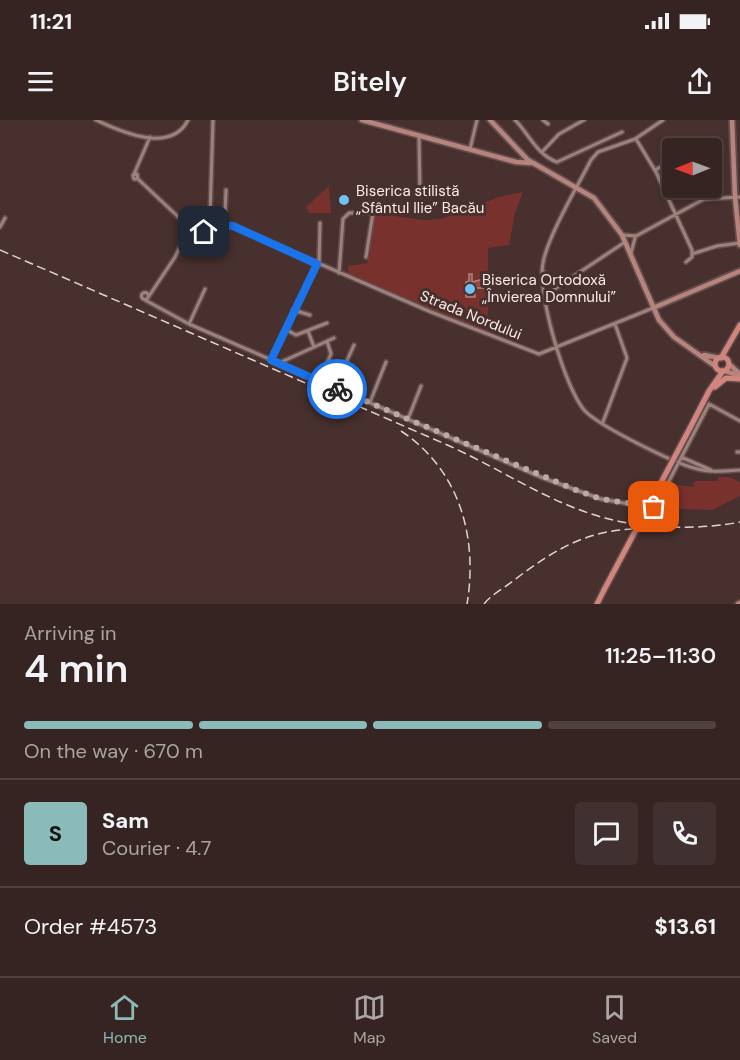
<!DOCTYPE html>
<meta charset="utf-8">
<style>
body{margin:0;font-family:"DM Sans",sans-serif;background:#40302f;color:#f1f3f6;height:100vh;display:flex;flex-direction:column;font-size:22px;white-space:nowrap}
*{box-sizing:border-box;margin:0}
p{font-size:20px;color:#aaa4a5}
.icon{flex:none;width:33px;height:33px;fill:none;stroke:currentColor;stroke-width:2;stroke-linecap:round;stroke-linejoin:round}
.map{position:relative;height:484px;overflow:hidden}
.side{display:flex;flex-direction:column;background:#352422;flex:1}
.side>*{flex:none}
.needle{width:39px;rotate:269deg}
.fabs{position:absolute;left:662px;top:18px;display:grid;gap:12px}
.fabs a{display:grid;place-items:center;width:60px;height:60px;border-radius:6px;background:#352422;box-shadow:0 3px 9px #0003,0 0 0 2px #4f4140;font-size:30px}
.pin{position:absolute;display:grid;place-items:center;width:51px;height:51px;color:#fff;margin:-26px;border-radius:12px;box-shadow:0 3px 9px #0006}
.courier{position:absolute;display:grid;place-items:center;width:60px;height:60px;margin:-30px;border:4px solid #1a73e8;border-radius:50%;background:#fff;color:#222;box-shadow:0 2px 8px #0007}
.head em{font-style:normal;font-weight:600}
.head div{display:flex;flex-direction:column-reverse}
.head{display:flex;align-items:center;justify-content:space-between;height:102px;padding:0 24px}
h1{font-size:39px;font-weight:600;line-height:45px}
.bar{display:grid;grid-template-columns:repeat(4,1fr);gap:9px 6px;align-content:center;height:72px;padding:0 24px}
.bar i{height:8px;border-radius:4px;background:#4f4140}
.bar .selected{background:#8bbbb9}
.bar p{grid-column:span 4}
.line{display:flex;align-items:center;gap:15px;padding:0 24px;border-top:2px solid #4f4140}
.line div{flex:1}
.round{display:grid;place-items:center;flex:none;width:63px;height:63px;border-radius:6px;background:#40302f}
.status{display:flex;justify-content:space-between;align-items:center;height:42px;padding:0 30px;background:#352422;direction:ltr}
.status svg{height:16px;fill:currentColor}
header{display:flex;justify-content:space-between;align-items:center;height:78px;padding:0 24px;background:#352422;font-size:27px;font-weight:600}
.dock{display:flex;justify-content:space-around;align-items:center;height:84px;border-top:2px solid #4f4140;background:#352422;font-size:16px;color:#aaa4a5}
.dock a{display:grid;justify-items:center;gap:3px}
.dock .selected{color:#8bbbb9}
.map>svg:first-child{display:block}
.green{fill:#78312c}
.building{fill:#9e443c;stroke:#a38783;stroke-width:1.5}
.lines{fill:none;stroke-linecap:round;stroke-linejoin:round}
.street-casing{stroke:#634e4c;stroke-width:6}
.secondary-casing{stroke:#634e4c;stroke-width:8}
.primary-casing{stroke:#634e4c;stroke-width:8}
.street{stroke:#9c817d;stroke-width:3}
.secondary{stroke:#b6837d;stroke-width:4.5}
.primary{stroke:#d1857c;stroke-width:5}
.rail{stroke:#e4d4d1;stroke-width:1.5;stroke-dasharray:9 4.5;stroke-linecap:butt}
.primary-bridge-casing{stroke:#634e4c;stroke-width:8;stroke-linecap:butt}
.primary-bridge{stroke:#d1857c;stroke-width:5}
.done{stroke:#bcaaa7;stroke-width:6;stroke-dasharray:0 10.8}
.route{stroke:#1a73e8;stroke-width:8}
.poi-dot{fill:#6fc2f4;stroke:#47302d;stroke-width:2}
.labels{text-anchor:middle;stroke-width:6;stroke-linejoin:round;paint-order:stroke}
.poi-label{font-size:15px;fill:#fbebe9;stroke:#47302d;text-anchor:start}
.street-label{font-size:15px;fill:#fbebe9;stroke:#47302d}
</style>
<div class="status"><b>11:21</b><svg viewBox="0 0 49 12"><path d="M0 12V9h3v3zM5 12V6h3v6zM10 12V3h3v9zM15 12V0h3v12zM26 1h20v11H26zM47 4h2v5h-2z"/></svg></div>
<header><svg class="icon" aria-label="menu" viewBox="0 0 24 24"><path d="M4 6h16M4 12h16M4 18h16"/></svg>Bitely<svg class="icon" aria-label="share" viewBox="0 0 24 24"><path d="M12 15V3M7 8l5-5 5 5M5 13v7h14v-7"/></svg></header>
<div class="map">
<svg width="740" height="484" viewBox="0 0 740 484">
<rect width="100%" height="100%" fill="#47302d"/>
<path class="green" d="M329 66 331 93H309L306 87Z
M523 72 515 93 509 125 488 128V214L348 155V146L368 143 366 137 373 93 424 100 441 99 499 77Z
M719 357H730L740 362V376L712 390 658 388 671 364 693 367 695 361H717Z"/>
<path class="building" d="M469 154H472V162L484 159V168H475V177H466V162L469 161Z"/>
<g class="lines">
<g class="street-casing">
<path id="street" d="M96 0C121 12 171 34 188 0
M515 0C529 14 537 35 557 42L622 12
M543 0 548 4
M663 0 635 19 598 32 591 40C578 65 547 118 543 143 537 173 565 269 585 291 601 307 672 342 694 348 708 353 726 351 740 350
M419 15 420 76
M636 19 656 52 692 130V137L686 142
M704 28 718 24
M470 29 477 0
M542 32 559 14 584 0
M655 50 672 41
M134 54 150 17
M138 59 137 54 133 55 134 59H138L189 107
M210 96 213 0
M210 96 225 94 226 70
M186.5 110a3.5 3.5 0 1 1 7 0a3.5 3.5 0 1 1-7 0Z
M0 107 5 98
M193 108 210 96
M191 113C210 115 215 100 237 108L431 192 539 234 653 188
M623 115 636 116 704 79 740 77
M631 133 635 118
M692 134 717 126 740 123
M319 144 320 103
M543 151 559 166
M339 153 343 99 349 93H373L366 137
M141.5 176a3.5 3.5 0 1 1 7 0a3.5 3.5 0 1 1-7 0Z
M149 176 175 137 187 112
M544 176 625 122
M145 180 189 204 543 358 601 379 652 388 656 386 709 284 740 301
M293 190 310 195
M189 204 205 169
M285 209 296 215 327 203
M308 211 314 227
M271 239 317 144
M279 243 334 218
M319 261 331 234 327 221
M335 267 354 225
M370 282 386 242
M408 299 421 266
M603 302 627 238 615 204
M737 332H740
M681 337 711 350"/>
</g>
<g class="secondary-casing">
<path id="secondary" d="M362 0 516 42 531 43
M490 0 528 40 594 78 622 115 659 200 674 217 715 246
M732 0 735 77 740 125
M653 188 740 151
M704 235 719 238
M729 244 740 254
M725 251 740 256
M738 484 740 483"/>
</g>
<g class="primary-casing">
<path id="primary" d="M715 244a7 7 0 1 1 14 0a7 7 0 1 1-14 0Z
M721 238 740 205
M715 267 726 258 740 259
M690 308 709 271 723 251
M597 484 604 470"/>
</g>
<use href="#street" class="street"/>
<use href="#secondary" class="secondary"/>
<use href="#primary" class="primary"/>
<path class="rail" d="M0 130C148 194 296 259 445 324 498 347 548 383 605 398 644 409 701 410 740 402
M401 311C460 350 478 418 467 484
M484 484C491 475 504 468 513 461 551 432 585 410 635 409"/>
<g class="primary-bridge-casing">
<path id="primary-bridge" d="M604 470 690 308"/>
</g>
<use href="#primary-bridge" class="primary-bridge"/>
</g>
<g class="lines">
<path class="done" d="M337 269 576 370 601 379 654 387"/>
<path class="route" d="M204 112 216 105 233 106 317 144 271 240 337 269"/>
</g>
<g class="poi-dot">
<circle cx="344" cy="80" r="6"/>
<circle cx="470" cy="169" r="6"/>
</g>
<g class="labels">
<g class="poi-label">
<text x="356" y="76">Biserica stilistă<tspan x="356" dy="17">„Sfântul Ilie” Bacău</tspan></text>
<text x="482" y="165">Biserica Ortodoxă<tspan x="482" dy="17">„Învierea Domnului”</tspan></text>
</g>
<g class="street-label">
<text transform="translate(471 195) rotate(22)" y="5">Strada Nordului</text>
</g>
</g>
</svg>
<div class="fabs">
<a><svg class="needle" viewBox="-14 -14 28 28"><path d="M0-13l5 13h-10z" fill="#e53935"/><path d="M0 13l5-13h-10z" fill="#aaa4a5"/></svg></a>
</div>
<div class="pin" style="left:654px;top:387px;background:#ea580c"><svg class="icon" aria-label="bag" viewBox="0 0 24 24"><path d="M5 8h14l-1 12H6zM9 8a3 3 0 0 1 6 0"/></svg></div>
<div class="pin" style="left:204px;top:112px;background:#1f2937"><svg class="icon" aria-label="home" viewBox="0 0 24 24"><path d="M3 11l9-7 9 7M6 9v11h12V9"/></svg></div>
<div class="courier" style="left:337px;top:269px"><svg class="icon" aria-label="bike" viewBox="0 0 24 24"><circle cx="6" cy="16" r="4"/><circle cx="18" cy="16" r="4"/><path d="M6 16l4-8h5l3 8M10 8l3 8H6M13 5h3"/></svg></div>
</div>
<section class="side">
<div class="head"><div><h1>4 min</h1><p>Arriving in</p></div><em>11:25–11:30</em></div>
<div class="bar"><i class="selected"></i><i class="selected"></i><i class="selected"></i><i></i><p>On the way · 670 m</p></div>
<div class="line" style="height:108px"><b class="round" style="background:#8bbbb9;color:#111">S</b><div><b>Sam</b><p>Courier · 4.7</p></div><a class="round"><svg class="icon" aria-label="chat" viewBox="0 0 24 24"><path d="M4 5h16v11H9l-5 4z"/></svg></a><a class="round"><svg class="icon" aria-label="phone" viewBox="0 0 24 24"><path d="M5 4h4l2 5-3 2q2 4 5 5l2-3 5 2v4C11 20 4 13 5 4z"/></svg></a></div>
<div class="line" style="height:78px"><div>Order #4573</div><b>$13.61</b></div>
</section>
<nav class="dock">
<a class="selected"><svg class="icon" aria-label="home" viewBox="0 0 24 24"><path d="M3 11l9-7 9 7M6 9v11h12V9"/></svg>Home</a>
<a><svg class="icon" aria-label="map" viewBox="0 0 24 24"><path d="M3 6l6-2 6 2 6-2v14l-6 2-6-2-6 2zM9 4v14M15 6v14"/></svg>Map</a>
<a><svg class="icon" aria-label="saved" viewBox="0 0 24 24"><path d="M7 4h10v16l-5-4-5 4z"/></svg>Saved</a>
</nav>
